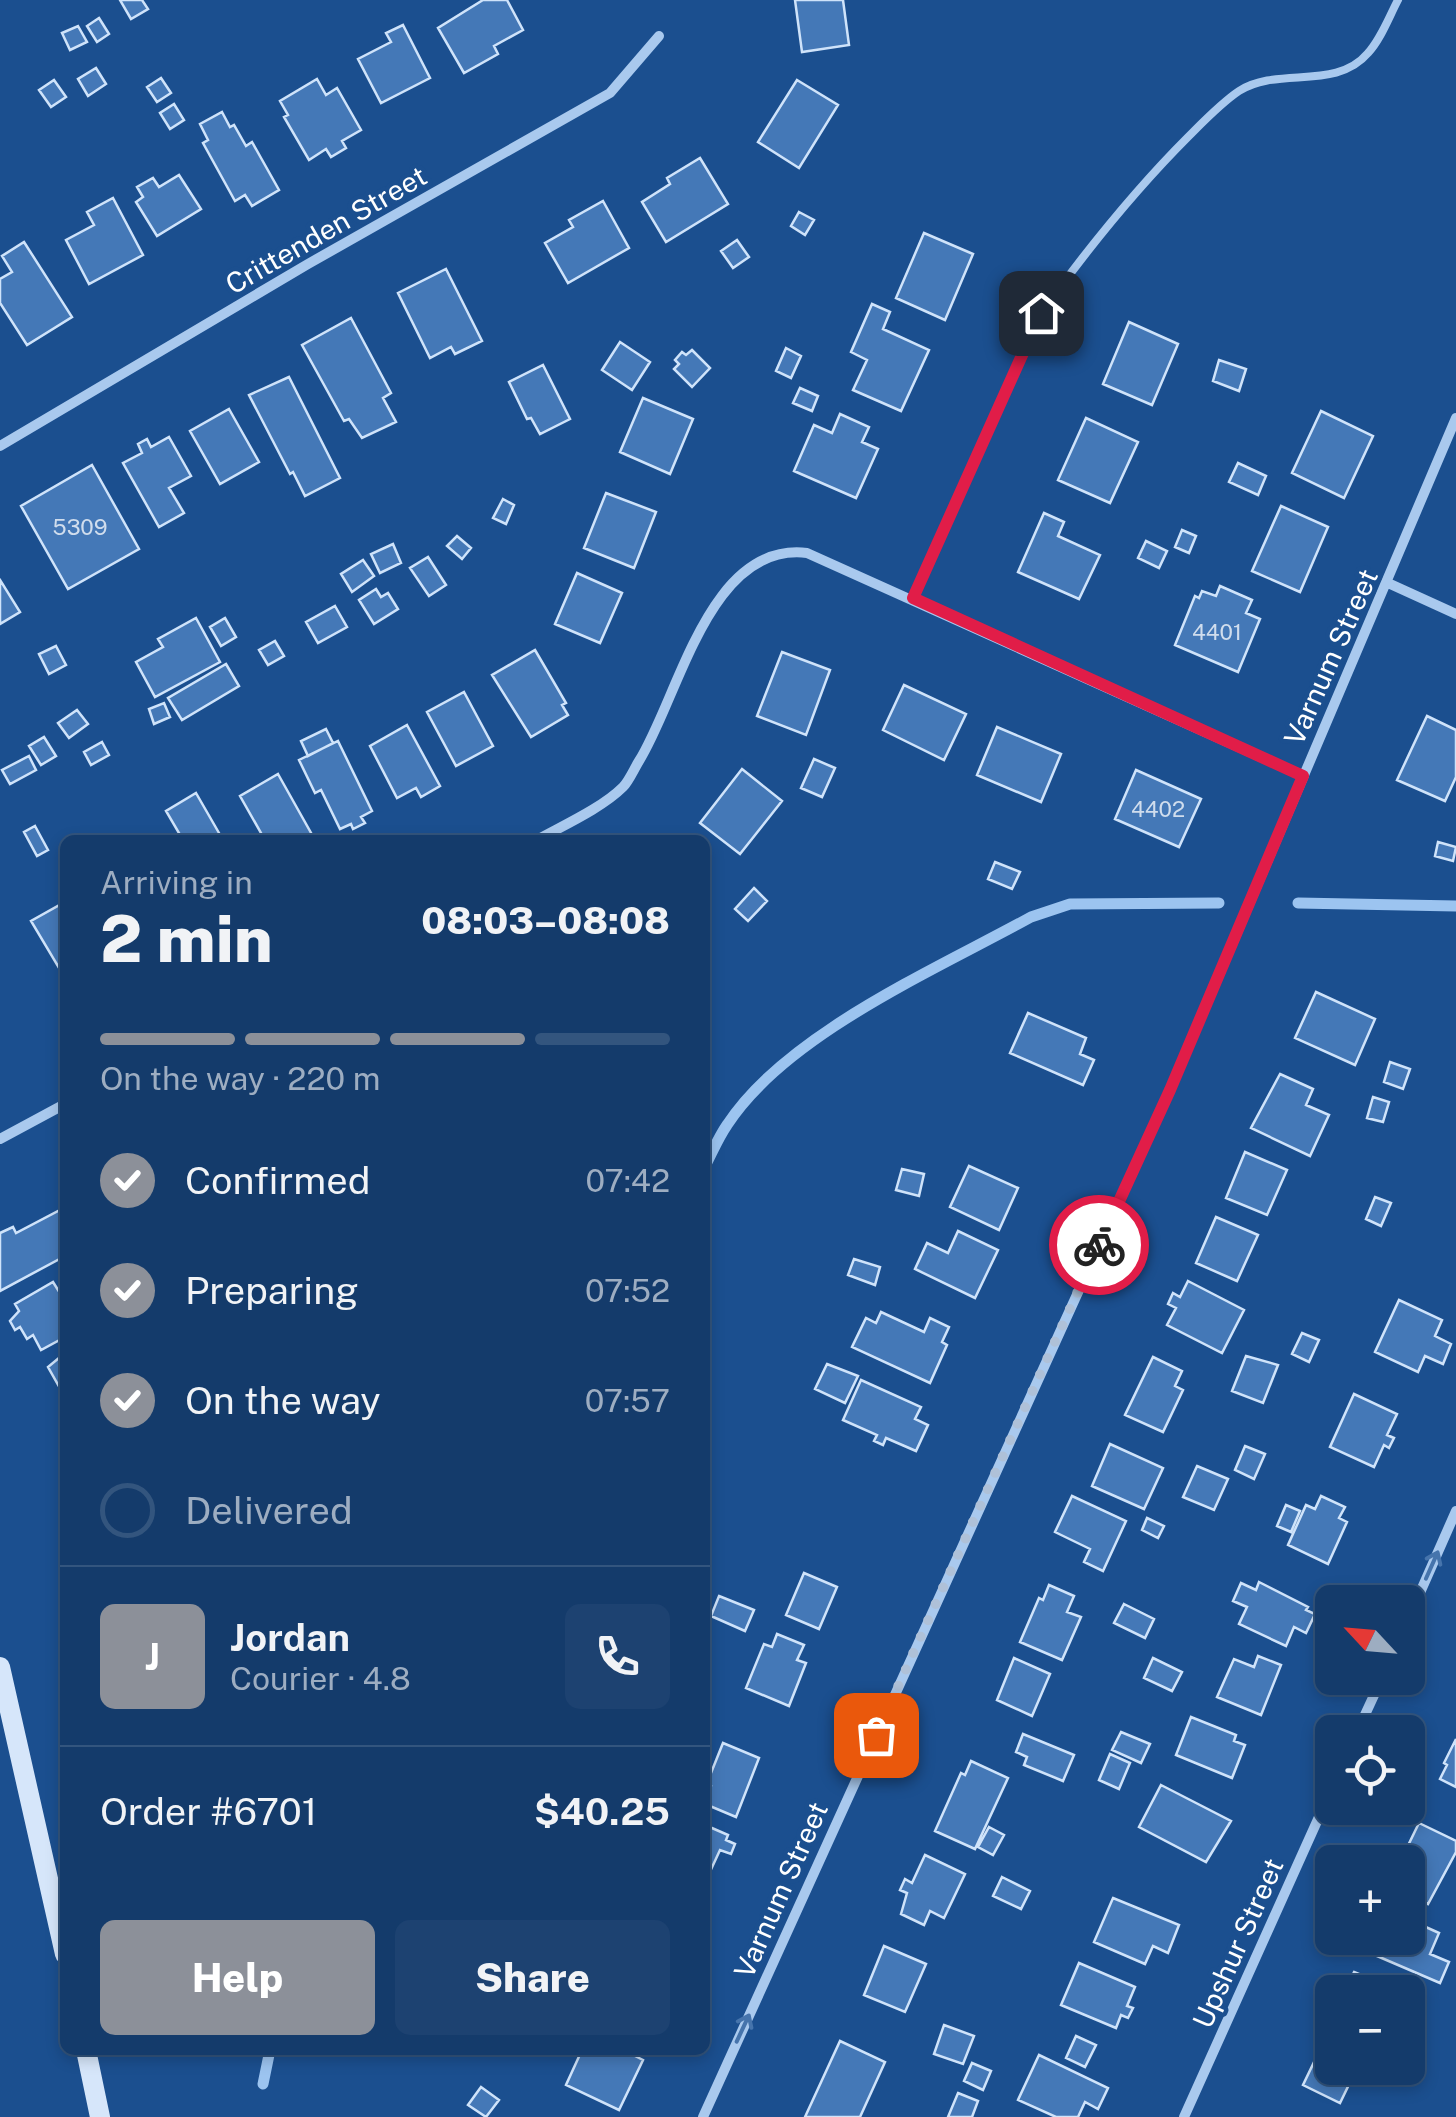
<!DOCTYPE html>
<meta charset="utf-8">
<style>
body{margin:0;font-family:"Public Sans",sans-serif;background:#1d4271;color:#f1f3f6;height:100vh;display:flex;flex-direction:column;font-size:38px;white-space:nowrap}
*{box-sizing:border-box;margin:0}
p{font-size:32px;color:#9dadc1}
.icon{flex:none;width:55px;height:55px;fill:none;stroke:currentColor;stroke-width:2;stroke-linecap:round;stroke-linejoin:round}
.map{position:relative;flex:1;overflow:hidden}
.drawer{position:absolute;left:60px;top:835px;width:650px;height:1220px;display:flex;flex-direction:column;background:#143b6b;border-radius:15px;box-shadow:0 5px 15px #0003,0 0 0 2px #33557e}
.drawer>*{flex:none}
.needle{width:65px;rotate:296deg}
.fabs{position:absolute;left:1315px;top:1585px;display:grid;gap:20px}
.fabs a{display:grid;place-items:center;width:110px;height:110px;border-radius:15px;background:#143b6b;box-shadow:0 5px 15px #0003,0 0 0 2px #33557e;font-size:50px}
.pin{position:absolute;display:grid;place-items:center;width:85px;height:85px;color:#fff;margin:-42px;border-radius:20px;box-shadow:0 5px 15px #0006}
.courier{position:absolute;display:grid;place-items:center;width:100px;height:100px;margin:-50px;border:8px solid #e11d48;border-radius:50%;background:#fff;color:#222;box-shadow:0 2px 12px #0007}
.head em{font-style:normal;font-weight:800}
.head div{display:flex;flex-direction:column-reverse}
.head{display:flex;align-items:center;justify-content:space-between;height:170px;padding:0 40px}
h1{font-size:65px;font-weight:800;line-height:75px}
.bar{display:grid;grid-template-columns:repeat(4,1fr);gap:15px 10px;align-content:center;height:120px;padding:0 40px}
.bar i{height:12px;border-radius:8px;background:#33557e}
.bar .on{background:#8c9099}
.bar p{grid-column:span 4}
.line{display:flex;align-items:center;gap:25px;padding:0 40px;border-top:2px solid #33557e}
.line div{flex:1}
.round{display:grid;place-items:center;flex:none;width:105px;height:105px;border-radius:15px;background:#1d4271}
ol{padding:0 40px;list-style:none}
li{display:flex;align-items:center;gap:30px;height:110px}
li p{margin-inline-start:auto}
li .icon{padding:10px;border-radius:50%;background:#8c9099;color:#fff;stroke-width:4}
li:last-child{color:#9dadc1}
li i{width:55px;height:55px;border:5px solid #33557e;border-radius:50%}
.primary-button{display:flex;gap:20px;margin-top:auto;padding:20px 40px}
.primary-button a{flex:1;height:115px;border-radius:15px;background:#8c9099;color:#fff;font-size:40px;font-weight:800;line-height:115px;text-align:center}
.primary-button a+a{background:#1d4271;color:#f1f3f6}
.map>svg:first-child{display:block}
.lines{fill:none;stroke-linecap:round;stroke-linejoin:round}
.stream{stroke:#9cc4f0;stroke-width:11}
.building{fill:#4478b7;stroke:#cfe3fa;stroke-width:2.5}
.lane{stroke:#a9c9ee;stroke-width:8}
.street{stroke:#a9c9ee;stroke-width:10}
.secondary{stroke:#d6e6fa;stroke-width:20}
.oneway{stroke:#4674ac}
.done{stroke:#afc1d8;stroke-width:10;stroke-dasharray:0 18}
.route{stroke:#e11d48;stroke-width:12}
.labels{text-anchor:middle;stroke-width:9;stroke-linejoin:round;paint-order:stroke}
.number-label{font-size:22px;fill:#d0dded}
.street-label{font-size:28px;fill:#fff;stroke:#1b4f8f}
</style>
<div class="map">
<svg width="1456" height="2117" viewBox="0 0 1456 2117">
<rect width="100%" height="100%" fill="#1b4f8f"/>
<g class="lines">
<path class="stream" d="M1298 903 1456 906
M705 1166C712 1153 718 1138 727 1125 786 1034 937 969 1031 917L1070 904 1219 903
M263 2084 270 2050"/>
</g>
<path class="building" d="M120 0H142L148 9 131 19Z
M483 0H507L523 30 494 46 498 54 464 73 438 28Z
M795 0H843L849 45 802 52Z
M99 18 109 34 97 42 87 26Z
M403 25 430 78 381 103 358 59 391 42 386 33Z
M78 26 87 42 70 50 62 33Z
M96 68 106 84 88 96 78 79Z
M161 78 171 93 157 102 147 87Z
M317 79 326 95 337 88 361 130 342 141 346 148 331 157 326 149 309 160 284 117 288 115 280 101Z
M54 80 66 97 51 107 39 90Z
M797 80 838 105 799 168 758 142Z
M174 104 184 120 170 129 160 113Z
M222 112 230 127 234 125 246 146 252 142 279 190 252 206 245 195 235 201 203 143 208 140 200 124Z
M700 158 728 204 666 242 642 202 670 184 667 178Z
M179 175 201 209 157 236 136 202 143 197 137 187 153 178 159 187Z
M113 198 143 255 89 284 66 240 94 225 87 212Z
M603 201 629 248 568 283 545 243 573 227 569 220Z
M799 212 814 220 805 235 791 226Z
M924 233 973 254 945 320 896 298Z
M737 240 749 257 733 268 721 251Z
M24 242 72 317 27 345 0 303V279L12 272 2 256Z
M446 269 482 341 455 354 451 347 430 358 398 293Z
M872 304 890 312 883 329 929 350 901 411 853 390 867 360 851 352Z
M351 318 391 393 383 398 396 422 362 438 349 419 344 421 302 345Z
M1129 322 1178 344 1152 405 1103 384Z
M620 342 650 362 632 390 602 370Z
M786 348 801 356 791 378 776 371Z
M692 350 710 368 692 387 674 369 679 364 675 360 682 352 686 355Z
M1219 360 1246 369 1239 391 1213 381Z
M543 365 570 419 540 434 531 418 527 419 509 382Z
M289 377 340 478 305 496 293 472 290 474 249 395Z
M800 388 818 396 812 411 793 403Z
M643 398 693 419 670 474 620 452Z
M229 409 259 462 220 484 190 431Z
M1321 411 1373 436 1344 498 1292 473Z
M840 414 869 427 862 442 878 449 856 498 794 471 814 425 832 433Z
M1086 418 1138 442 1110 503 1058 480Z
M169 437 191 476 169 488 184 513 159 527 123 463 142 453 138 444 147 439 151 447Z
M1238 463 1266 476 1258 495 1229 482Z
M92 465 139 549 68 589 21 506Z
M606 493 656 512 634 568 584 548Z
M503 499 514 505 506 524 493 518Z
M1281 506 1328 527 1300 592 1252 571Z
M1044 513 1064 522 1058 536 1100 555 1079 599 1018 572Z
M1182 530 1196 536 1189 553 1175 547Z
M457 536 471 548 462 559 447 546Z
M1146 541 1167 551 1159 568 1138 558Z
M393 544 401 563 380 573 371 554Z
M428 557 446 585 429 596 410 568Z
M363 560 374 576 352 592 341 574Z
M577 573 622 593 600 643 555 624Z
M0 580 20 612 0 624Z
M1220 586 1252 600 1246 613 1260 619 1238 672 1175 645 1195 596 1199 598 1202 591 1216 596Z
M376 589 381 597 388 593 398 609 374 624 359 600Z
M335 606 347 627 318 643 306 622Z
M196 618 220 662 155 697 136 662 163 647 158 639Z
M225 618 236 637 221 646 210 627Z
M275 641 284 656 268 665 259 650Z
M56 646 66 665 49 674 39 654Z
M535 650 566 703 562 705 568 715 531 737 492 675Z
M782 652 830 670 806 735 757 716Z
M226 664 239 686 182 720 168 698Z
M904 685 966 714 944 760 883 730Z
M464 692 493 746 456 766 427 712Z
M164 703 170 717 154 724 149 709Z
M77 710 88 724 69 738 58 723Z
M1427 716 1456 730V777L1445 801 1397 780Z
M407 725 440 786 421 797 416 788 397 798 370 746Z
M997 727 1061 754 1041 802 977 775Z
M326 729 333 743 308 756 301 741Z
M44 737 56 756 41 765 29 746Z
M338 741 372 811 361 817 365 823 353 829 351 824 340 829 321 790 315 793 299 760Z
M102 742 109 755 91 765 84 752Z
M29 756 36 770 10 784 2 770Z
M814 759 835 768 822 797 801 788Z
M742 769 782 801 740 854 700 823Z
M1136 770 1201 799 1179 847 1115 819Z
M278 774 315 840H265L240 796Z
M196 793 223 840H183L166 811Z
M35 826 48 850 37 856 24 832Z
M1438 842 1456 847 1453 861 1435 856Z
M995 862 1020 872 1012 889 988 879Z
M754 888 767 901 748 921 735 909Z
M65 902V978L31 921Z
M1316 992 1375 1019 1355 1065 1295 1038Z
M1028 1013 1086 1038 1080 1054 1094 1060 1083 1085 1010 1053Z
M1390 1062 1410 1069 1403 1089 1384 1082Z
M1280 1074 1313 1089 1306 1105 1329 1115 1310 1156 1251 1128Z
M1373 1097 1389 1102 1383 1122 1367 1118Z
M1245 1152 1287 1170 1267 1215 1226 1198Z
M969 1166 1018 1188 999 1230 950 1207Z
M902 1169 924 1174 919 1196 896 1190Z
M1375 1197 1391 1203 1381 1226 1366 1219Z
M62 1209 65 1215V1256L0 1291V1233L13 1227 16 1233Z
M1216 1217 1258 1235 1237 1281 1196 1263Z
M958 1231 998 1250 975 1298 915 1269 927 1243 948 1253Z
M854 1259 880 1267 875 1285 848 1275Z
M1188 1281 1244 1310 1222 1353 1167 1325 1176 1308 1168 1304 1173 1293 1180 1297Z
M53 1282 65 1301V1337L41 1350 33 1335 27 1339 20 1327 15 1330 10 1321 19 1311 15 1304Z
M1399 1300 1442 1320 1435 1336 1451 1344 1443 1364 1425 1356 1418 1372 1375 1352Z
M881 1312 924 1332 930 1318 949 1327 942 1342 947 1345 930 1383 852 1347 866 1318 876 1323Z
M1302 1333 1319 1340 1309 1362 1292 1354Z
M65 1353V1397L48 1367Z
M1246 1356 1278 1365 1263 1403 1232 1391Z
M1153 1357 1182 1371 1175 1386 1183 1390 1163 1432 1125 1415Z
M827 1364 858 1376 845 1403 815 1389Z
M861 1380 921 1407 915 1419 928 1425 916 1451 886 1438 883 1445 874 1441 877 1435 843 1420Z
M1354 1394 1397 1414 1387 1435 1394 1438 1389 1448 1384 1445 1374 1467 1330 1447Z
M1110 1444 1163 1468 1144 1509 1092 1486Z
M1245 1446 1265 1454 1254 1479 1235 1470Z
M1197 1466 1228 1479 1214 1510 1183 1497Z
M1072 1496 1126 1521 1103 1571 1084 1562 1090 1549 1055 1532Z
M1321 1496 1345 1507 1339 1518 1347 1522 1328 1564 1288 1545 1306 1505 1315 1509Z
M1286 1505 1300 1511 1291 1532 1277 1526Z
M1147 1518 1164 1526 1158 1538 1142 1530Z
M804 1573 837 1587 819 1629 786 1615Z
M1259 1582 1308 1607 1306 1610 1315 1614 1306 1633 1294 1627 1286 1646 1239 1624 1247 1607 1233 1601 1241 1583 1256 1590Z
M1049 1585 1074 1596 1067 1612 1081 1617 1062 1660 1020 1642 1039 1598 1043 1600Z
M719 1596 754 1610 745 1631 711 1616Z
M1124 1604 1154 1619 1145 1638 1114 1623Z
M777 1634 804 1645 797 1660 806 1663 789 1706 746 1688 764 1644 772 1647Z
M1258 1656 1281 1665 1261 1715 1217 1697 1234 1659 1254 1667Z
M1014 1658 1050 1674 1032 1716 997 1700Z
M1153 1658 1182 1672 1172 1691 1144 1678Z
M1191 1717 1236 1735 1234 1741 1245 1745 1232 1778 1176 1755Z
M1121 1732 1150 1744 1141 1763 1112 1750Z
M1023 1734 1074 1755 1063 1781 1024 1765 1027 1757 1016 1752Z
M1456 1739V1787L1440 1779 1447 1765 1444 1763Z
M723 1743 759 1758 736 1817 705 1804 711 1786 707 1783Z
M1110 1754 1130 1763 1119 1789 1099 1780Z
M971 1761 1008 1778 975 1849 935 1831 961 1773 965 1775Z
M1161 1785 1231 1821 1206 1862 1139 1827Z
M1419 1823 1456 1841V1852L1428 1904 1408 1894V1862H1400Z
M705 1825 728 1835 726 1840 735 1844 731 1854 720 1850 708 1876 705 1875Z
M989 1827 1004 1835 993 1855 978 1847Z
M925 1855 965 1874 944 1918 930 1911 924 1925 901 1914 907 1893 900 1890 905 1879 912 1883Z
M1002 1877 1030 1891 1021 1909 993 1896Z
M1113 1898 1179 1925 1168 1953 1153 1946 1145 1964 1094 1942Z
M1408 1919 1439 1933 1430 1954 1449 1962 1440 1983 1363 1950 1366 1943 1354 1938H1408Z
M884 1946 926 1964 905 2012 864 1995Z
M1079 1963 1135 1987 1127 2006 1133 2008 1128 2018 1121 2015 1116 2028 1061 2005Z
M1354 1972 1391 1987 1388 1992H1345Z
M944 2025 974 2036 963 2064 934 2054Z
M1328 2033 1332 2036V2068H1357L1340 2103 1303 2085Z
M1076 2036 1096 2045 1085 2067 1066 2058Z
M840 2041 885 2062 860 2117H805Z
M582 2050H623L643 2060 619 2110 566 2085Z
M1039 2055 1108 2088 1098 2109 1085 2102 1078 2117H1056L1018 2100Z
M972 2063 991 2071 983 2090 964 2081Z
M481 2087 499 2100 486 2117 468 2105Z
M958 2093 978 2101 972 2117H948Z"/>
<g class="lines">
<path class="lane" d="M1041 313C1086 251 1134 191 1188 137 1204 121 1221 103 1239 91 1278 66 1336 91 1368 53 1381 39 1389 17 1398 0"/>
<path class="street" d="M0 446 308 264 610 93 659 36
M1388 583 1456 614
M913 598 1041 313
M537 840C562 826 602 808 623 787 629 781 634 769 639 761 679 697 709 541 807 553L1303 776
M0 1139 65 1104
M1408 1620 1456 1511
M1357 1732 1382 1678
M703 2117 1170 1090 1456 418
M1184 2117 1332 1788"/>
<path class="secondary" d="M0 1667 65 1954
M86 2050 100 2117"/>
</g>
<defs><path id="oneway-shaft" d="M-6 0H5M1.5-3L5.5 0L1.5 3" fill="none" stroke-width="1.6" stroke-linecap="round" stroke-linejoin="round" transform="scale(2.5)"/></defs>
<g class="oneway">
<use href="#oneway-shaft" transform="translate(1432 1565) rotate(-66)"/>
<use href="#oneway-shaft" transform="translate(743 2028) rotate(-65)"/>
</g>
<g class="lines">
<path class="done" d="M876 1735 1099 1245"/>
<path class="route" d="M1041 313 913 598 1303 776 1170 1090 1099 1245"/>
</g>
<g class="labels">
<g class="number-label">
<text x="80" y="535">5309</text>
<text x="1217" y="640">4401</text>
<text x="1158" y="817">4402</text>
</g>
<g class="street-label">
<text transform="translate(326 230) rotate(-30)" y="10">Crittenden Street</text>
<text transform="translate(1331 657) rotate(-66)" y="10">Varnum Street</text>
<text transform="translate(781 1890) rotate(-66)" y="10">Varnum Street</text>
<text transform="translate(1238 1943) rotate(-66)" y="10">Upshur Street</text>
</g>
</g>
</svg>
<div class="fabs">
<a><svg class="needle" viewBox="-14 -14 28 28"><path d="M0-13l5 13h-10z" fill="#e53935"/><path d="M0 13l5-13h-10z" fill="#9dadc1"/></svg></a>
<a><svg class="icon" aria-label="locate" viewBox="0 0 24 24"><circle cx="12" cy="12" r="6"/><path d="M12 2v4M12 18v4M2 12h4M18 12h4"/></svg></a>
<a>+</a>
<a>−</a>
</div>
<div class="pin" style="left:876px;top:1735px;background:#ea580c"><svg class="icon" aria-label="bag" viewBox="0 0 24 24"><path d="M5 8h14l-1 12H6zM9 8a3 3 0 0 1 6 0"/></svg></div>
<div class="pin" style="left:1041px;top:313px;background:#1f2937"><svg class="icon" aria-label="home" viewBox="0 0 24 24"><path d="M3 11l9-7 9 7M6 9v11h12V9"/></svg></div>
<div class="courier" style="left:1099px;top:1245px"><svg class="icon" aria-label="bike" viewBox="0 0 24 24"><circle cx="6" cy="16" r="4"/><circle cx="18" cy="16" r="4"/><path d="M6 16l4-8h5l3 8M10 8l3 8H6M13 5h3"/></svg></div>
<section class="drawer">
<div class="head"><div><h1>2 min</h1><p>Arriving in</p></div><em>08:03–08:08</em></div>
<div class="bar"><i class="on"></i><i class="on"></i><i class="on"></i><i></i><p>On the way · 220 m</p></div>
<ol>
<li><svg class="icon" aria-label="check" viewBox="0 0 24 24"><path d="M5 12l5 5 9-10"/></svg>Confirmed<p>07:42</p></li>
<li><svg class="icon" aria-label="check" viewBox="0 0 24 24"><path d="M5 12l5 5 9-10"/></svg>Preparing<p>07:52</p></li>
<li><svg class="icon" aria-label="check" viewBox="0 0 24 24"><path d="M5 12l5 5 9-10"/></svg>On the way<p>07:57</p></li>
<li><i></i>Delivered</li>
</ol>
<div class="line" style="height:180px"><b class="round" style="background:#8c9099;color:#fff">J</b><div><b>Jordan</b><p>Courier · 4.8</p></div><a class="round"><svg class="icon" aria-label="phone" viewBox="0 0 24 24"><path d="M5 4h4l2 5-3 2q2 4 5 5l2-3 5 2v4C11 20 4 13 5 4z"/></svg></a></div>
<div class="line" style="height:130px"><div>Order #6701</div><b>$40.25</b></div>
<div class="primary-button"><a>Help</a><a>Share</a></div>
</section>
</div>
